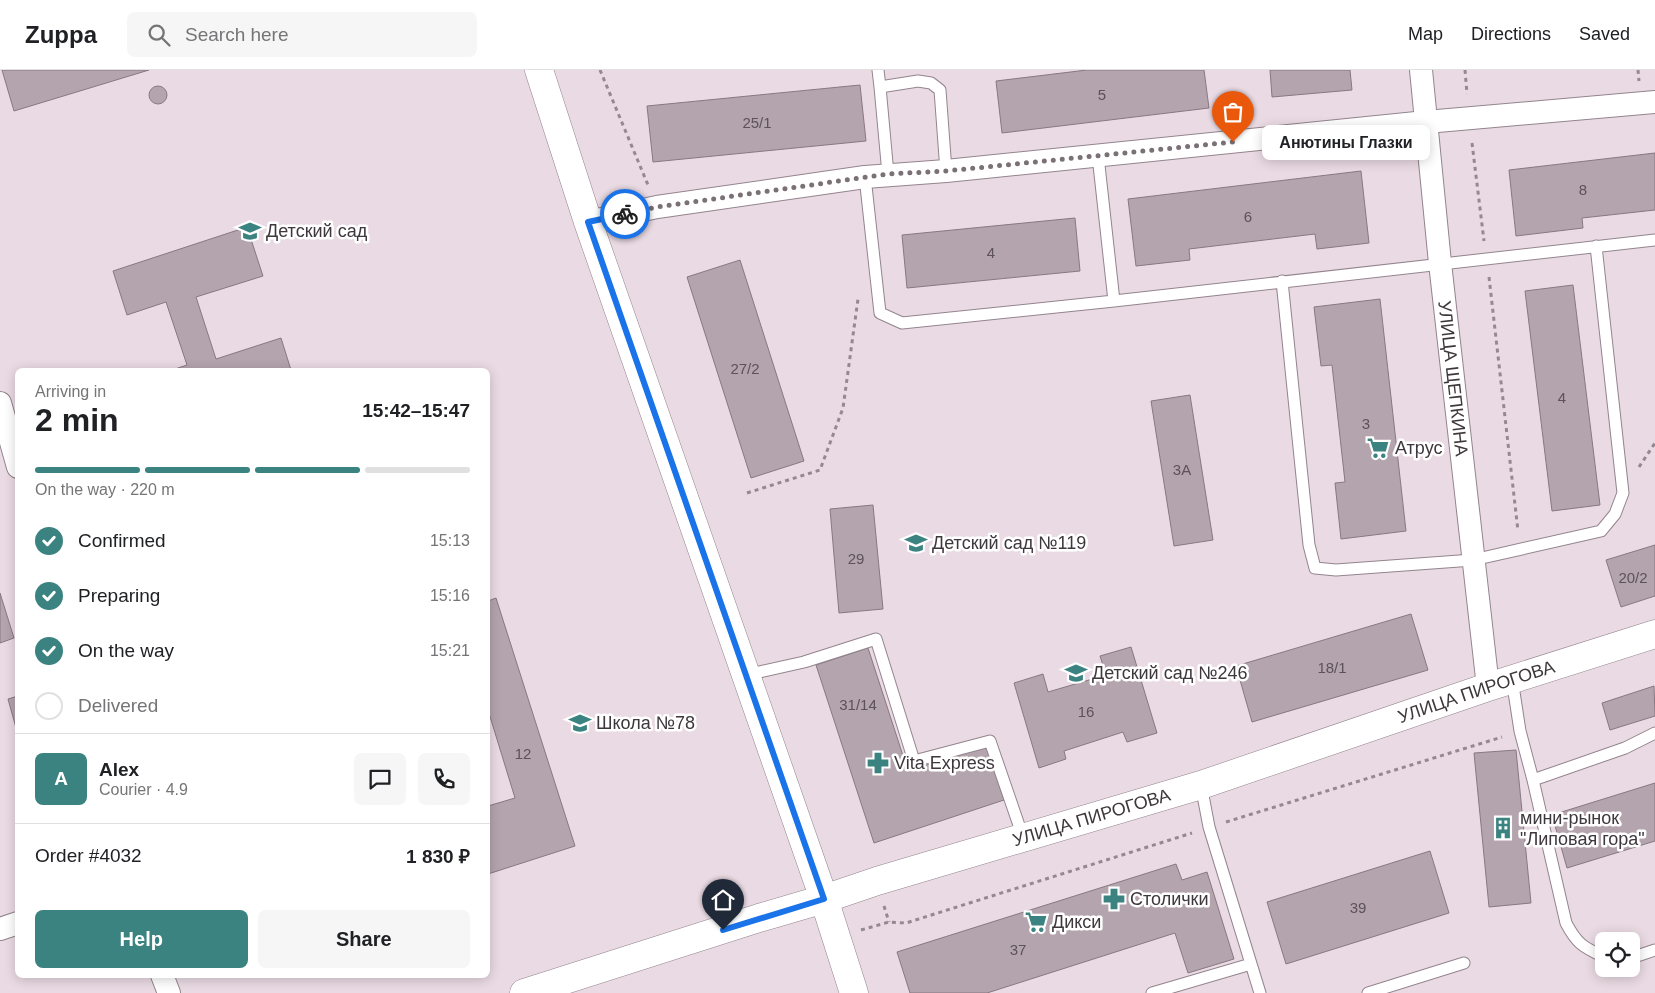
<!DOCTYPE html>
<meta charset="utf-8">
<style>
body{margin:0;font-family:Helvetica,sans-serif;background:#f6f6f6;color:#202124;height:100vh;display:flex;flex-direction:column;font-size:19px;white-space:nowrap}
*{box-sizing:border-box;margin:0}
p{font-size:16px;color:#757577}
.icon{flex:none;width:28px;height:28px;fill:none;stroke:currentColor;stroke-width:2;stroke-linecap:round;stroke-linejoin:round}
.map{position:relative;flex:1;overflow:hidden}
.panel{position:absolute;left:15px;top:298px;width:475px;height:610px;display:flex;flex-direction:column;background:#fff;border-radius:8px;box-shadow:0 2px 12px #0003}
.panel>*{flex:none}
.tools{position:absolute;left:1595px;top:862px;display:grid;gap:10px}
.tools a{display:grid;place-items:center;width:45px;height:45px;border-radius:8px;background:#fff;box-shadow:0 2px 12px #0003;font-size:25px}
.pin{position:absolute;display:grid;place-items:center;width:42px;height:42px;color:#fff;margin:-51px -21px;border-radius:50% 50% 50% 0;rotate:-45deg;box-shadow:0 0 5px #0007}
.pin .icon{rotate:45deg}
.courier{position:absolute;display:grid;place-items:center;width:50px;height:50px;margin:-25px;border:4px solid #1a73e8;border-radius:50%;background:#fff;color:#222;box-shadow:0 1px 6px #0007}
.bubble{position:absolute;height:35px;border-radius:8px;background:#fff;box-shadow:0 2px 12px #0003;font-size:16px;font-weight:700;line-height:35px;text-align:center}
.headline em{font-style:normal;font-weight:700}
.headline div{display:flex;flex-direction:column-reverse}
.headline{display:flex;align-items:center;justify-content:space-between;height:85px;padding:0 20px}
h1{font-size:32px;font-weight:700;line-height:38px}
.bar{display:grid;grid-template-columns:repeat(4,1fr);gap:8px 5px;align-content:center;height:60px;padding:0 20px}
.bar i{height:6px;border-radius:4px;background:#e0e0e0}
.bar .current{background:#3b8380}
.bar p{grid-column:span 4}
.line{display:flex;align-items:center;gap:12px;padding:0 20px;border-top:1px solid #e0e0e0}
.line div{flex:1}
.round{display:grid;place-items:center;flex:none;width:52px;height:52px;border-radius:8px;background:#f6f6f6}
ol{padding:0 20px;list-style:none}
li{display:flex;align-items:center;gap:15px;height:55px}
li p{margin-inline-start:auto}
li .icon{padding:5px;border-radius:50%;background:#3b8380;color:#fff;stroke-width:4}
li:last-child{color:#757577}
li i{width:28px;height:28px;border:2px solid #e0e0e0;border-radius:50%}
.button{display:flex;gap:10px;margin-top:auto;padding:10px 20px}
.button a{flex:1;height:58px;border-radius:8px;background:#3b8380;color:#fff;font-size:20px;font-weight:700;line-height:58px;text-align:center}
.button a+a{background:#f6f6f6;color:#202124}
header{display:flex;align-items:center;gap:30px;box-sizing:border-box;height:70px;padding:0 25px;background:#fff;border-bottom:1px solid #e0e0e0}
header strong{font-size:24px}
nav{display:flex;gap:28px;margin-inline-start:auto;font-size:18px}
.search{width:350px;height:45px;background:#f6f6f6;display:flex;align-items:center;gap:12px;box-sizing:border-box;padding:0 18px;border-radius:8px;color:#757577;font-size:19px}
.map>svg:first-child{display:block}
.building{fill:#b4a4ad;stroke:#877881}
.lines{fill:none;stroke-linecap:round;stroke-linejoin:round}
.lane-casing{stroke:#93848d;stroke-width:13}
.street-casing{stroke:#93848d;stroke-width:24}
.secondary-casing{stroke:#93848d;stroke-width:29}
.path{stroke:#958990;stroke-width:3;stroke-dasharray:4 4;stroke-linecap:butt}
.lane{stroke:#fff;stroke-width:11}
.street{stroke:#fff;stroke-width:22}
.secondary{stroke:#fff;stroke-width:28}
.done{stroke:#7a7076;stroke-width:5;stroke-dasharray:0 9}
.route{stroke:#1a73e8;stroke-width:6}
.labels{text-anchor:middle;stroke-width:5;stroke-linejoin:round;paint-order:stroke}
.number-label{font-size:15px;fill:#5c5258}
.poi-label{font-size:18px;fill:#3e373b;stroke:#fff;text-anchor:start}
.street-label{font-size:18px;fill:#3e373b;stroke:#fff}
</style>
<header>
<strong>Zuppa</strong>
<div class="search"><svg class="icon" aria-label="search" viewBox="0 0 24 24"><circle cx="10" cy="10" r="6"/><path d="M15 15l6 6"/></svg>Search here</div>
<nav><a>Map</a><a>Directions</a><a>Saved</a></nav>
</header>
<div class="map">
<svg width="1655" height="923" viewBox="0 0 1655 923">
<rect width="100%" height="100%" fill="#eadae3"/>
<path class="building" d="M2 0H149L14 41Z
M1087 0H1204L1209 38 1002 63 996 11Z
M1270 0H1350L1352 20 1272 27Z
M860 15 866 71 653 92 647 36Z
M149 25a9 9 0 1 1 18 0a9 9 0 1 1-18 0Z
M1655 83V140L1582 148 1583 158 1516 166 1509 100Z
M1361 101 1369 173 1317 179 1315 164 1189 179 1190 190 1136 196 1128 129Z
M1075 148 1080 201 907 218 902 165Z
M247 157 263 206 196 227 216 289 281 268 291 300H172L187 295 166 232 127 245 113 201Z
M740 190 804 391 751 408 687 207Z
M1573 215 1600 435 1552 441 1525 221Z
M1380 229 1406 461 1341 469 1335 413 1345 412 1332 295 1321 296 1314 237Z
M1190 325 1213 470 1174 476 1151 331Z
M873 435 883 539 839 543 830 439Z
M1655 475V526L1621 537 1606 490Z
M0 523 14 568 0 573Z
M496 528 575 776 488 804V736L515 728 488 640V531Z
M1411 544 1428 600 1252 652 1236 596Z
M1131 577 1157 663 1127 672 1123 662 1064 681 1066 689 1039 698 1014 613 1043 604 1048 622 1106 605 1100 586Z
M868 578 908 701 986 676 1004 730 874 773 816 595Z
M1654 616 1655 646 1610 660 1602 633Z
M18 626V665L8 629Z
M1516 680 1531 833 1489 837 1474 683Z
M1655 713V771L1567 798 1552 745Z
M1430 781 1449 843 1286 894 1267 832Z
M1176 794 1182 810 1207 802 1234 889 1188 903 1175 863 987 923H910L897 882Z"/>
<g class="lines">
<g class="lane-casing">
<path id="lane" d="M878 0 880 17 918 11 931 13 940 20 946 101
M880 17 888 104
M1098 86 1114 231
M865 107 880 243 902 253 1114 231 1655 170
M1282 211 1309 475 1315 498 1336 500 1473 490 1601 461 1615 444 1623 423 1596 176
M746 605 804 592 876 569 914 691 990 671 1023 767
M1512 609 1520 661 1533 710 1566 853C1577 874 1583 877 1604 887
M1533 710 1625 678 1655 663
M1201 715 1209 757 1260 923
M1631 888 1655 880
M1152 923 1251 894
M1368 923 1464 893"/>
</g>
<g class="street-casing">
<g id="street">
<path id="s1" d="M1421 0 1440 193 1488 617"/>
<path d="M588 152 657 137 865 107 946 101 1426 52 1655 32"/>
<path d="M0 333 18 397"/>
<path d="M0 859 18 853"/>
<path d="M162 905 169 923"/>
</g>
</g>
<g class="secondary-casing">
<g id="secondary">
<path d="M539 0 588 152 824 829 854 923"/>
<path id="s2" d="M524 923 759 848 824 829 877 811 1201 715 1488 617 1655 564"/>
</g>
</g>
<path class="path" d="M600 0 648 115
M1465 0 1467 24
M1638 0 1639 11
M1472 73 1484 171
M1489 207 1518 461
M1639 397 1655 373
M747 423 820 400 843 338 858 229
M1226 752 1502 667
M884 836 889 852
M861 860 889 852 906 853 1192 763"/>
<use href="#lane" class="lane"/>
<use href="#street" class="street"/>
<use href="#secondary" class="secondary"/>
</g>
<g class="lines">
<path class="done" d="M625 144 657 137 888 104 946 101 1233 72"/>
<path class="route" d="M625 144 588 152 824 829 723 860"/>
</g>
<defs>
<g id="school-bare" transform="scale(1.725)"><path d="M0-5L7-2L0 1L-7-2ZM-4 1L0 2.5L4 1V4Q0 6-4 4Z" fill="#3b8380" stroke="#fff" stroke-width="2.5" paint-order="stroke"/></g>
<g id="supermarket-bare" transform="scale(1.725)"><path d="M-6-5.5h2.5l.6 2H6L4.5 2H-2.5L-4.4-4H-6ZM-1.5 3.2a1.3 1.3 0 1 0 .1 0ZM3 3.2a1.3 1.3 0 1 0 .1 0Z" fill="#3b8380" stroke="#fff" stroke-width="2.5" paint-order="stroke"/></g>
<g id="pharmacy-bare" transform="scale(1.725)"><path d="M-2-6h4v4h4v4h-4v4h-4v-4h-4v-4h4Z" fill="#3b8380" stroke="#fff" stroke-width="2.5" paint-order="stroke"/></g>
<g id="building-bare" transform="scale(1.725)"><path d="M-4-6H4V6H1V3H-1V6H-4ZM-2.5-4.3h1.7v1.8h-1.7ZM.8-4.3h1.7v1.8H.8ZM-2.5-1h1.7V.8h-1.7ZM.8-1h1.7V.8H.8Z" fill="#3b8380" stroke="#fff" stroke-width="2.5" paint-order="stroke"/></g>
</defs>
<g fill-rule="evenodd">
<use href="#school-bare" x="250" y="161"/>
<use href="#supermarket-bare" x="1378" y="378"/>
<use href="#school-bare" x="916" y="473"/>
<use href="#school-bare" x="1076" y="603"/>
<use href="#school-bare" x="580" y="653"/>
<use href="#pharmacy-bare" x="878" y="693"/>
<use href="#building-bare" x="1503" y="758"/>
<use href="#pharmacy-bare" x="1114" y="829"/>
<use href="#supermarket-bare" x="1036" y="852"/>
</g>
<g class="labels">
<g class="number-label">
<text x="1102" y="30">5</text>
<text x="757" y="58">25/1</text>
<text x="1583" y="125">8</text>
<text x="1248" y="152">6</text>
<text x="991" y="188">4</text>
<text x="745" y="304">27/2</text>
<text x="1562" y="333">4</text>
<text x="1366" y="359">3</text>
<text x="1182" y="405">3А</text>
<text x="856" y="494">29</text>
<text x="1633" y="513">20/2</text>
<text x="1332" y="603">18/1</text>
<text x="858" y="640">31/14</text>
<text x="1086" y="647">16</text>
<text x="523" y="689">12</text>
<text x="1358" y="843">39</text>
<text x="1018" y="885">37</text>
</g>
<g class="poi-label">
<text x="266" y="167">Детский сад</text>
<text x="1395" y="384">Атрус</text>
<text x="932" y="479">Детский сад №119</text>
<text x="1092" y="609">Детский сад №246</text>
<text x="596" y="659">Школа №78</text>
<text x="894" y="699">Vita Express</text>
<text x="1520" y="754">мини-рынок<tspan x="1520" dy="21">"Липовая гора"</tspan></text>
<text x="1130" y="835">Столички</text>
<text x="1052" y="858">Дикси</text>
</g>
<g class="street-label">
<text dy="6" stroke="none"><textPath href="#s1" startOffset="310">УЛИЦА ЩЕПКИНА</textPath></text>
<text dy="6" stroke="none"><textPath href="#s2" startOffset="999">УЛИЦА ПИРОГОВА</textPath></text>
<text dy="6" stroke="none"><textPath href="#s2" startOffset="594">УЛИЦА ПИРОГОВА</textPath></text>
</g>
</g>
</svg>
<div class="tools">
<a><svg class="icon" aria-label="locate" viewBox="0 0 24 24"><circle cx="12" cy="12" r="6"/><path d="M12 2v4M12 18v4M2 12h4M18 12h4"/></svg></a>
</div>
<div class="pin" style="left:1233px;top:72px;background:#ea580c"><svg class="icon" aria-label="bag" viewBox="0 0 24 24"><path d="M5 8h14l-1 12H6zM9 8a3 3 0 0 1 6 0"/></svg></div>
<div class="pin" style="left:723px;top:860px;background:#1f2937"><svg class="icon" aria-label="home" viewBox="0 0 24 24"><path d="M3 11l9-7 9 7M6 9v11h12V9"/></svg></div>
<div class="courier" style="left:625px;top:144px"><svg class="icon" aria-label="bike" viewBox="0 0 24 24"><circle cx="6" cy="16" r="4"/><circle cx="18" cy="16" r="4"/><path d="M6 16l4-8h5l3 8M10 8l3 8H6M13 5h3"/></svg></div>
<div class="bubble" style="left:1262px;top:55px;width:168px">Анютины Глазки</div>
<section class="panel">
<div class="headline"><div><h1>2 min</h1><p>Arriving in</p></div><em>15:42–15:47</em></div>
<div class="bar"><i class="current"></i><i class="current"></i><i class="current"></i><i></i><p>On the way · 220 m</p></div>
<ol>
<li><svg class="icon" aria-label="check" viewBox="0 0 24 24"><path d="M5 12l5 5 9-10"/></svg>Confirmed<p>15:13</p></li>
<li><svg class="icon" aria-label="check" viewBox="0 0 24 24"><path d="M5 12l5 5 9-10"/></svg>Preparing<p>15:16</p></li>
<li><svg class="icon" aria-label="check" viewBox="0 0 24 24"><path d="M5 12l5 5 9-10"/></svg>On the way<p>15:21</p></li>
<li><i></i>Delivered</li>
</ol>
<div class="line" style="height:90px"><b class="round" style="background:#3b8380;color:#fff">A</b><div><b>Alex</b><p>Courier · 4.9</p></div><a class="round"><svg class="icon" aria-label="chat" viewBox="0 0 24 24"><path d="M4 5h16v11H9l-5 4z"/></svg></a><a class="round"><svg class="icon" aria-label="phone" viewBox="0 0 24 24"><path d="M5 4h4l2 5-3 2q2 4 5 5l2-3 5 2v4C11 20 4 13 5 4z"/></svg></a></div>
<div class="line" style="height:65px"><div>Order #4032</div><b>1 830 ₽</b></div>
<div class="button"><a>Help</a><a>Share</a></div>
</section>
</div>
